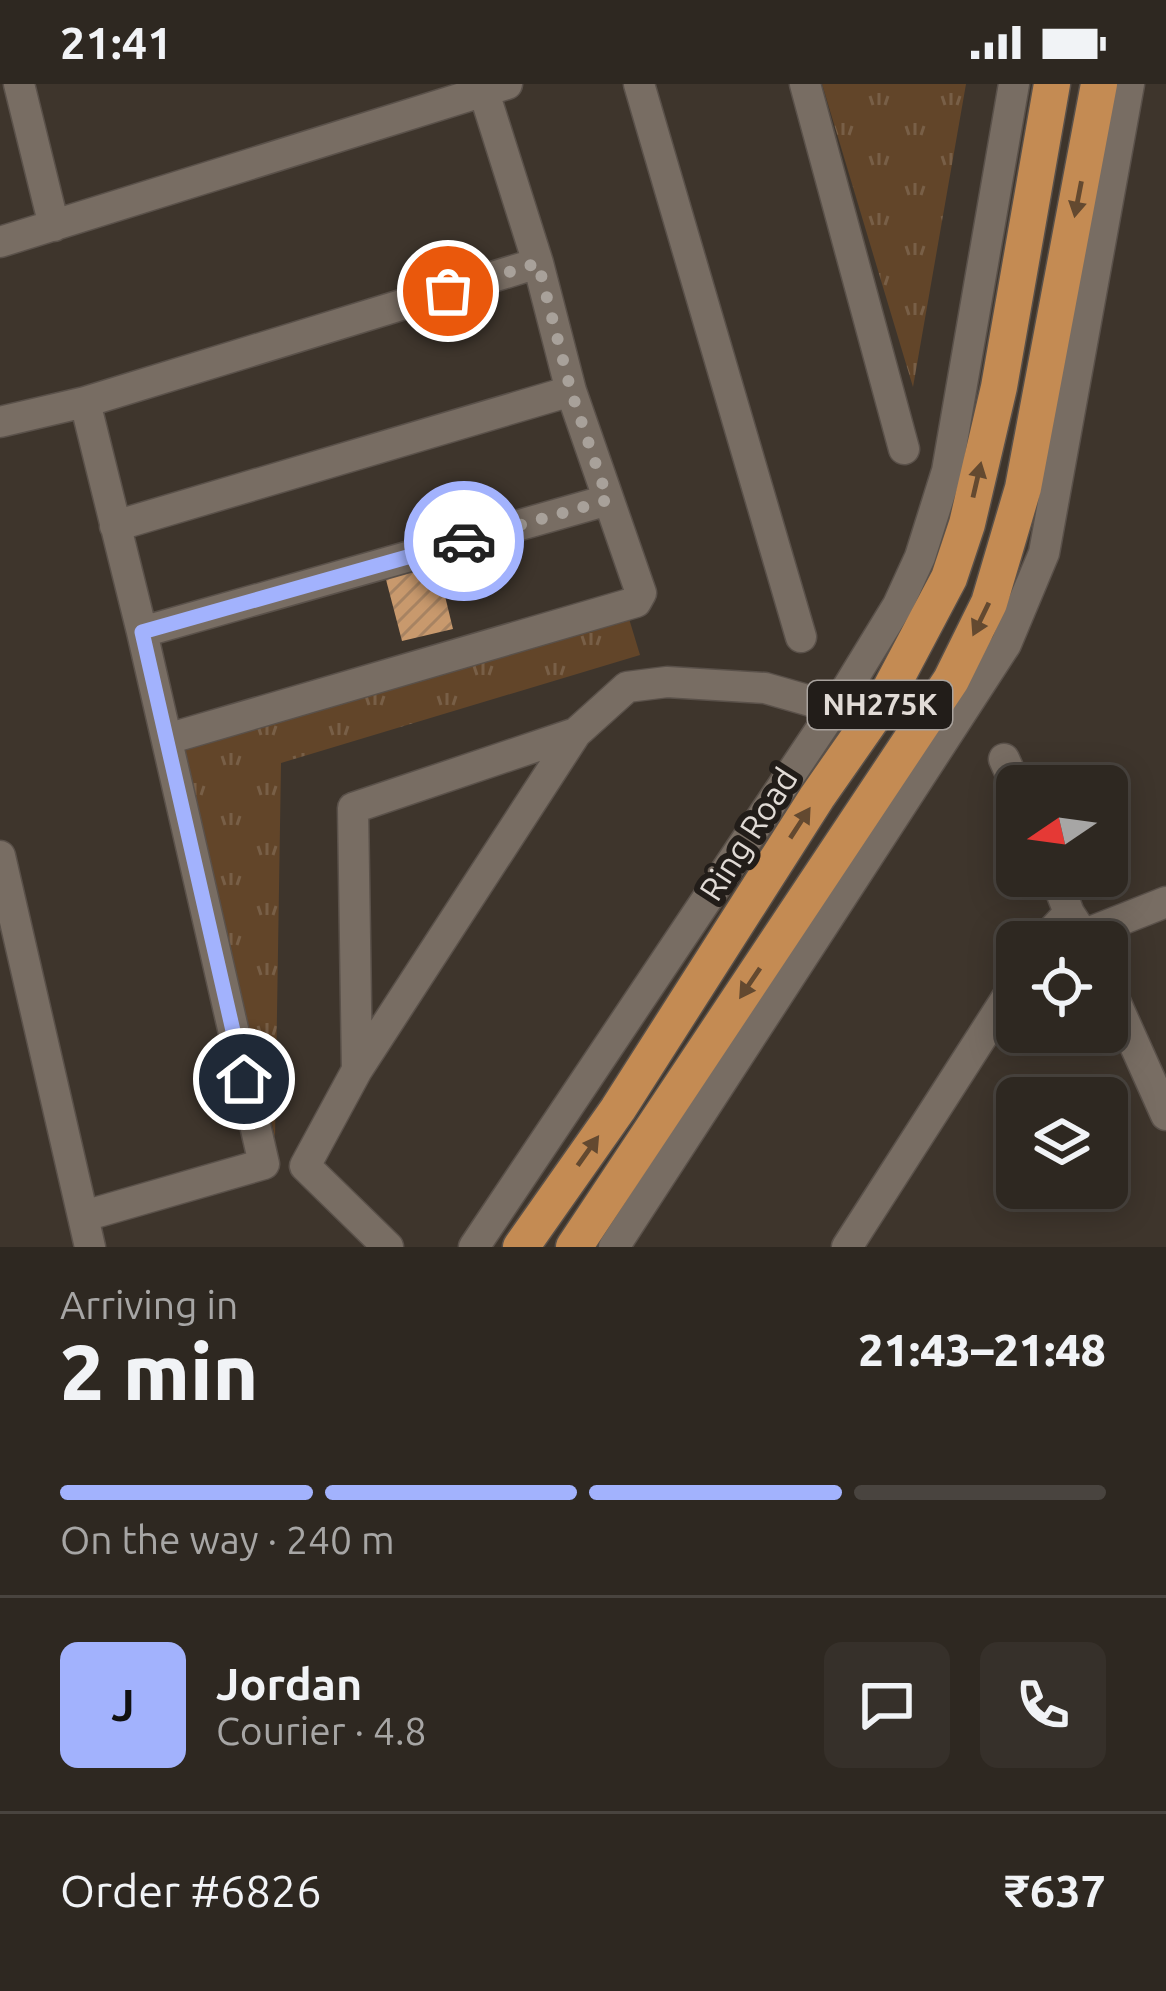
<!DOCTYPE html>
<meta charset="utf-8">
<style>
body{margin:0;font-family:Ubuntu,sans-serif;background:#36302a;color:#f1f3f6;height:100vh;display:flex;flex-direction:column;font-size:45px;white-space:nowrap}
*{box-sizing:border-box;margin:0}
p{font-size:39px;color:#a7a6a5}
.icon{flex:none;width:66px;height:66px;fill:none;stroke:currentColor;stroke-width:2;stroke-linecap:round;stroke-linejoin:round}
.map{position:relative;height:1163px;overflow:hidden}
.panel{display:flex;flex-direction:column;background:#2e2821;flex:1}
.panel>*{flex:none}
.needle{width:78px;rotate:257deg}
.tools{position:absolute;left:996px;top:681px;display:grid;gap:24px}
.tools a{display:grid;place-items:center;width:132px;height:132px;border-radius:18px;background:#2e2821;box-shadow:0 6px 30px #0003,0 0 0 3px #49443f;font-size:60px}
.pin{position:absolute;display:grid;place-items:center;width:102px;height:102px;color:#fff;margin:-51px;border:6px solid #fff;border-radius:50%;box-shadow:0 3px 12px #0007}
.courier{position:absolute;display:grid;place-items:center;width:120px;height:120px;margin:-60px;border:9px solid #a2b2fd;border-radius:50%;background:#fff;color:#222;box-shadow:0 3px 15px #0007}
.headline em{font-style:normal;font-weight:800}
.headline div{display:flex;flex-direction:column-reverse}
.headline{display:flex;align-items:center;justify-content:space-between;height:204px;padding:0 60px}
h1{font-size:78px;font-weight:800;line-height:90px}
.bar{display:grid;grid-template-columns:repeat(4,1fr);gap:18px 12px;align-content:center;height:144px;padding:0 60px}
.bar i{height:15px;border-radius:9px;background:#49443f}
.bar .selected{background:#a2b2fd}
.bar p{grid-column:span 4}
.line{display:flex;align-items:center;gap:30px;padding:0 60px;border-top:3px solid #49443f}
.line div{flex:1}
.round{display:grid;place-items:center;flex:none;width:126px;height:126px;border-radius:18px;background:#36302a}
.status{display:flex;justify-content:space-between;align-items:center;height:84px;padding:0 60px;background:#2e2821;direction:ltr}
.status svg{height:33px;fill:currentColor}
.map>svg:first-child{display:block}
.park{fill:url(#park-tufts)}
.building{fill:url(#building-hatch)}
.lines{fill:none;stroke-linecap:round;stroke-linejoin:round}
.minor-casing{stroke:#5a514a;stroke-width:33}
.highway-casing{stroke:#5a514a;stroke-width:39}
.minor{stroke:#786d63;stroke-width:30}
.highway{stroke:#c48b53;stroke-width:36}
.oneway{fill:#634930}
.done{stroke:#a8a19a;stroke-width:12;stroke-dasharray:0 21.6}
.route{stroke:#a2b2fd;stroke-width:15}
.labels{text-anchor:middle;stroke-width:12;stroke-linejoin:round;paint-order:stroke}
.shield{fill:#221d19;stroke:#a8a29d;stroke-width:3}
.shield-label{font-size:30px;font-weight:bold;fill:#e1dbd6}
.street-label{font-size:33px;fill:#e1dbd6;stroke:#221d19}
</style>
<div class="status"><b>21:41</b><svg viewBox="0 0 49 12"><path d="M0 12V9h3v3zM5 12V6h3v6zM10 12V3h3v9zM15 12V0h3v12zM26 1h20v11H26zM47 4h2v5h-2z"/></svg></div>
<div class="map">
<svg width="1166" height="1163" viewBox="0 0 1166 1163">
<defs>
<pattern id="park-tufts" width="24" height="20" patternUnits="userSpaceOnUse" patternTransform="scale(3)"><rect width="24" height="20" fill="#624529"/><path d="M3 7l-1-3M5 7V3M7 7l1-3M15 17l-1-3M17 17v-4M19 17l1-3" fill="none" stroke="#785f47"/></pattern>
<pattern id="building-hatch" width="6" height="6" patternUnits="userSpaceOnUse" patternTransform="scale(3)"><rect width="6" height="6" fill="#c8996d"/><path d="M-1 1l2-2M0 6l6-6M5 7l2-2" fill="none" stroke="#a78362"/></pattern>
</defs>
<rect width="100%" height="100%" fill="#3e352c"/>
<path class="park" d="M822 0H966L913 303Z
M627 528 640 571 281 679 275 1053 180 664Z"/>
<path class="building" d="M436 475 453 545 402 557 384 488Z"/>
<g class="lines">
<g class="minor-casing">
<path id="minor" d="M19 0 54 142
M639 0 801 553
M805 0 904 365
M0 158 507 0
M0 338 85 318 538 179
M115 442 571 307
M142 548 608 416
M167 655 636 518 641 509 571 307 538 179 483 5
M1004 675 1017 704
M0 772 90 1163
M1055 792 1069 829 1088 858
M1085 850 1166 818
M1042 858 1069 829
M1107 899 1166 1031
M357 986 576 649 627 603 667 598 765 604 835 624
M84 1132 264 1080 142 548 85 318
M388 1163 305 1082 357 986 353 724 576 649
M474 1163 835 624 898 521 920 473 947 387 1014 0
M614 1163 1006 560 1044 469 1129 0
M847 1163 1017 898"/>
</g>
<g class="highway-casing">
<path id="highway" d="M521 1163 618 1025 817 713 884 617 949 494 967 440 999 303 1052 0
M574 1163 951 596 989 519 1023 404 1099 0"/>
</g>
<use href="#minor" class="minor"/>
<use href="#highway" class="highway"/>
</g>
<defs><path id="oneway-solid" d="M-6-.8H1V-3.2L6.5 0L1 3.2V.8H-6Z" transform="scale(3)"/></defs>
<g class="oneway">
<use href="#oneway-solid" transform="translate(1078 115) rotate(101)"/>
<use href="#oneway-solid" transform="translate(977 396) rotate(-77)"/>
<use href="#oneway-solid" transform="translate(981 535) rotate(116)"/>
<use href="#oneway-solid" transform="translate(800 739) rotate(-57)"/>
<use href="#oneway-solid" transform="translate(750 899) rotate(124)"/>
<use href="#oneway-solid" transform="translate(588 1067) rotate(-55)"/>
</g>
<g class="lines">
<path class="done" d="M448 207 538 179 571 307 608 416 464 457"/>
<path class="route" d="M244 995 142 548 464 457"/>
</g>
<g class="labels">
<rect class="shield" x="808" y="597" width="144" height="48" rx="9"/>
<g class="shield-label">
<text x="880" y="631">NH275K</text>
</g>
<g class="street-label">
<text transform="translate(748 750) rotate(-57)" y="12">Ring Road</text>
</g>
</g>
</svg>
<div class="tools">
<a><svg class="needle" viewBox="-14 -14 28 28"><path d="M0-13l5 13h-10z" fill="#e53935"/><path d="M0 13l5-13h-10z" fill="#a7a6a5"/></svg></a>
<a><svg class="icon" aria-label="locate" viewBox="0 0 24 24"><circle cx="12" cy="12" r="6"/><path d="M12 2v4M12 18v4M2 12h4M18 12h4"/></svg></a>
<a><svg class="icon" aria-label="layers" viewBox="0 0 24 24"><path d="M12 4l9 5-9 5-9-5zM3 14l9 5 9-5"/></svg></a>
</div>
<div class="pin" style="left:448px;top:207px;background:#ea580c"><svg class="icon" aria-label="bag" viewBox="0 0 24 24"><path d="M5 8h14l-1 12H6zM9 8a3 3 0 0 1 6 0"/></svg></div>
<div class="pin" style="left:244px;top:995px;background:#1f2937"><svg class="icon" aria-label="home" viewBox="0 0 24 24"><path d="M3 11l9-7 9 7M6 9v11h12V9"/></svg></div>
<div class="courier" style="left:464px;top:457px"><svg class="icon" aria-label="car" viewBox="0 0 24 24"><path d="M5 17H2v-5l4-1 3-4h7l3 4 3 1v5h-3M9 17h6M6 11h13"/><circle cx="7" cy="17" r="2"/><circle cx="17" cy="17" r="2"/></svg></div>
</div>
<section class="panel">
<div class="headline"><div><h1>2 min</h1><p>Arriving in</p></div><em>21:43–21:48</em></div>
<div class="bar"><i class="selected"></i><i class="selected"></i><i class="selected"></i><i></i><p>On the way · 240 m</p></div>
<div class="line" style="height:216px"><b class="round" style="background:#a2b2fd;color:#111">J</b><div><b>Jordan</b><p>Courier · 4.8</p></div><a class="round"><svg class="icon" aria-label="chat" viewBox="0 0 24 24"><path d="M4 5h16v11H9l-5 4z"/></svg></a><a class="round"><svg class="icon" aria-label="phone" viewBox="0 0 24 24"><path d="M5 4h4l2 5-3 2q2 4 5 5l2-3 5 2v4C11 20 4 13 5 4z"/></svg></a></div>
<div class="line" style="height:156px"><div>Order #6826</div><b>₹637</b></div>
</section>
